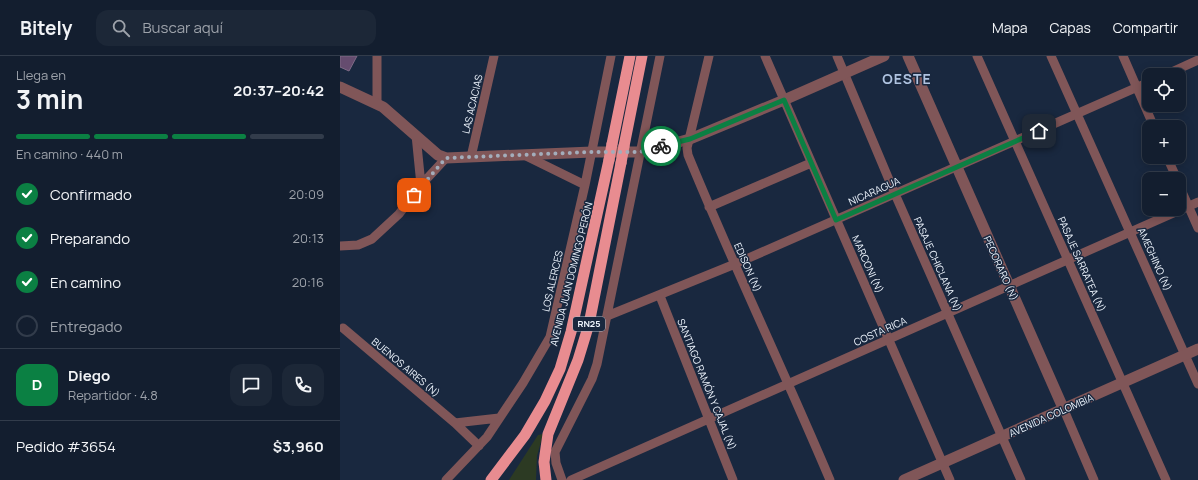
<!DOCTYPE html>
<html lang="es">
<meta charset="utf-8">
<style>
body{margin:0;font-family:Manrope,sans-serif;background:#1c2737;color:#f1f3f6;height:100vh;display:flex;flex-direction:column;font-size:15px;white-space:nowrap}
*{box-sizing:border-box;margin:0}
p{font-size:13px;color:#9da2aa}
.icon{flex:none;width:22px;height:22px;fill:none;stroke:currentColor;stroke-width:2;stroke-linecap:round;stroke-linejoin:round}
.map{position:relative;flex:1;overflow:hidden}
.details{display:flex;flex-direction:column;background:#131e2f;width:340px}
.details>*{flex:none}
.fabs{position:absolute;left:802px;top:12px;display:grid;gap:8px}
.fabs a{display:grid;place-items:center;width:44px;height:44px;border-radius:8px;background:#131e2f;box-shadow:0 2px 10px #0003,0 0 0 1px #323c4b;font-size:20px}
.pin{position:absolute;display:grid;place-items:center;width:34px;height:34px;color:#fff;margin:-17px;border-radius:8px;box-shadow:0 2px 6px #0006}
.courier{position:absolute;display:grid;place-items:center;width:40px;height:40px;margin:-20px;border:3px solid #0b8043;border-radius:50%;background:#fff;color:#222;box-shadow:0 1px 5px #0007}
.head em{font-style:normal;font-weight:700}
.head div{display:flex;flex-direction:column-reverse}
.head{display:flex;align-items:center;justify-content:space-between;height:68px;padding:0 16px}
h1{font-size:26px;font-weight:700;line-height:30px}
.bar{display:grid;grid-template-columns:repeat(4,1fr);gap:6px 4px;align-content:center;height:48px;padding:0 16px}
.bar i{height:5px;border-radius:3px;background:#323c4b}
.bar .current{background:#0b8043}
.bar p{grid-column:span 4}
.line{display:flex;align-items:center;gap:10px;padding:0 16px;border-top:1px solid #323c4b}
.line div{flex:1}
.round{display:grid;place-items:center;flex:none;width:42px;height:42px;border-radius:12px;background:#1c2737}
ol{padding:0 16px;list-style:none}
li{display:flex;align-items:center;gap:12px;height:44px}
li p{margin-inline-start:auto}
li .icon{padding:4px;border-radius:50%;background:#0b8043;color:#fff;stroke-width:4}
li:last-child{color:#9da2aa}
li i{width:22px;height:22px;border:2px solid #323c4b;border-radius:50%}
header{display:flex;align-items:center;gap:24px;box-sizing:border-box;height:56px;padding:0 20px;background:#131e2f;border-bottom:1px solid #323c4b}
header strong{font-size:19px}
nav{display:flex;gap:22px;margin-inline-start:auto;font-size:14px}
.search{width:280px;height:36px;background:#1c2737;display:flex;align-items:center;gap:10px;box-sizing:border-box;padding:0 14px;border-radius:12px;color:#9da2aa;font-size:15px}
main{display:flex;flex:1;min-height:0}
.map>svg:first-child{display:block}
.green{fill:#2c3a23}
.building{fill:#654c6f;stroke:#7e6b86}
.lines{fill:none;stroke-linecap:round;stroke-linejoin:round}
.minor{stroke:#805658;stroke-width:9}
.tertiary{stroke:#805658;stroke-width:11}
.trunk{stroke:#e88c90;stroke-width:11}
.trunk-bridge{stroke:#e88c90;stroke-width:11}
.done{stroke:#a3adbb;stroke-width:4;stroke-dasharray:0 7.2}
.route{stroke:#0b8043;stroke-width:5}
.labels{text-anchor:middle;stroke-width:3;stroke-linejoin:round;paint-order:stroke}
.shield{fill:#19283f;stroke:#aeb8c5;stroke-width:1}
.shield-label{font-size:9px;font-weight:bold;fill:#eef5fe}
.street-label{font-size:10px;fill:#eef5fe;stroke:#19283f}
.district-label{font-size:14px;font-weight:bold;letter-spacing:1px;fill:#afc3e0;stroke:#19283f}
</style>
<header>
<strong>Bitely</strong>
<div class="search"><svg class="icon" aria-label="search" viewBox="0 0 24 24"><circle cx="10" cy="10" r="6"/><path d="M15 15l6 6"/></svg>Buscar aquí</div>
<nav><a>Mapa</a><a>Capas</a><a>Compartir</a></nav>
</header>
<main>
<section class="details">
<div class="head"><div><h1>3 min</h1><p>Llega en</p></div><em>20:37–20:42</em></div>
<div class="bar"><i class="current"></i><i class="current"></i><i class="current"></i><i></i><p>En camino · 440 m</p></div>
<ol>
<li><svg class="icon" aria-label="check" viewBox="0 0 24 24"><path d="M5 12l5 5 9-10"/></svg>Confirmado<p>20:09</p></li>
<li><svg class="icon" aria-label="check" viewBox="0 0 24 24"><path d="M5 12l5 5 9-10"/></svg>Preparando<p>20:13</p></li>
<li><svg class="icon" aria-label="check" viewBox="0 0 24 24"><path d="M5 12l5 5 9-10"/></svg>En camino<p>20:16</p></li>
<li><i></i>Entregado</li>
</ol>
<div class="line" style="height:72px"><b class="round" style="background:#0b8043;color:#fff">D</b><div><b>Diego</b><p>Repartidor · 4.8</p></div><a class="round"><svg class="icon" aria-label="chat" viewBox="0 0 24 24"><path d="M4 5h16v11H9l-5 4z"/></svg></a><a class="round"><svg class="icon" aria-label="phone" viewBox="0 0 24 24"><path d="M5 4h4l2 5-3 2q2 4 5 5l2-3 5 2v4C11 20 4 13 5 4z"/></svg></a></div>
<div class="line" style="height:52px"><div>Pedido #3654</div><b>$3,960</b></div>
</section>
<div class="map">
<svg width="858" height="424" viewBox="0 0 858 424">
<rect width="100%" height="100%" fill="#19283f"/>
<path class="green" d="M203 378 197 400 196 424H169L198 379Z"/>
<path class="building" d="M0 0H17L9 15 0 11Z"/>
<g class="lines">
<path class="minor" d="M37 0V47
M369 0 347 92 348 99C393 209 444 315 490 424
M425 0 610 424
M497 0 555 138 681 424
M637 0 826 424
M711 0 858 328
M783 0 814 71
M825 19 858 4
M76 79 81 129
M184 99 245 129
M131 101 154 0
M827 101 837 123
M839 129 858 172
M369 151 471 107
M0 190 18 189 32 183 59 158 81 129 106 102
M320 240 393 424
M267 260 395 208 809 26
M3 272 115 367 139 390
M724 354 754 424
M115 367 159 362
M106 424 147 381 183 327 210 281 245 129 271 0
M222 424 216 407 215 396 252 323 257 308 320 0
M231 424 858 146"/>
<path class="tertiary" d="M568 0 724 354
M0 31 43 51 98 99 106 102 252 96H301L350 83 444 44 544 0
M564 424 858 293"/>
<path class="trunk" d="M272 88 290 0
M284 90 302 0
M151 424 185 379 205 345 220 313 231 276 269 104
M206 424 204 406 208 378 238 304 249 268 281 107"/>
<path class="trunk-bridge" d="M269 104 272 88
M281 107 284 90"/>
</g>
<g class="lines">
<path class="done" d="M74 139 106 102 252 96H300L321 90"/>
<path class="route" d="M321 90 350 83 444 44 496 164 699 75"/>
</g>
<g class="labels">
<rect class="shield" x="233" y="261" width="32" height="14" rx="3"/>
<g class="shield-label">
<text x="249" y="271">RN25</text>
</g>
<g class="street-label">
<text transform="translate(132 48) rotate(-77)" y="4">LAS ACACIAS</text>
<text transform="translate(534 135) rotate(-24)" y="4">NICARAGUA</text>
<text transform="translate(815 203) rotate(66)" y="4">AMEGHINO (N)</text>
<text transform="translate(528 208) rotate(66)" y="4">MARCONI (N)</text>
<text transform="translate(598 208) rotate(66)" y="4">PASAJE CHICLANA (N)</text>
<text transform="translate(742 208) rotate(66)" y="4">PASAJE SARRATEA (N)</text>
<text transform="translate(408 211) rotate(66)" y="4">EDISON (N)</text>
<text transform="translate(661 212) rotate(66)" y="4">PECORARO (N)</text>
<text transform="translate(231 218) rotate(-76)" y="4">AVENIDA JUAN DOMINGO PERÓN</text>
<text transform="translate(212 225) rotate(-77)" y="4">LOS ALERCES</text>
<text transform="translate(540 275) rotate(-24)" y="4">COSTA RICA</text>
<text transform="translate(66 311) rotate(40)" y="4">BUENOS AIRES (N)</text>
<text transform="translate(367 328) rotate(68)" y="4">SANTIAGO RAMÓN Y CAJAL (N)</text>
<text transform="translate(711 359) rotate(-24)" y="4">AVENIDA COLOMBIA</text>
</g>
<g class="district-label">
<text x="567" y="28">OESTE</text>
</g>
</g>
</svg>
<div class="fabs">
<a><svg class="icon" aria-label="locate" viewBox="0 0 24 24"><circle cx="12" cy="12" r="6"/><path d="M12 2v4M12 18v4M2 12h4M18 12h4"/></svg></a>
<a>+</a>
<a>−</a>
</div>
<div class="pin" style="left:74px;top:139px;background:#ea580c"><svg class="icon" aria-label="bag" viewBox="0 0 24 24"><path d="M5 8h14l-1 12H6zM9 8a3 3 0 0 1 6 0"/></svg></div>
<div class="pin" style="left:699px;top:75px;background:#1f2937"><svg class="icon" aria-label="home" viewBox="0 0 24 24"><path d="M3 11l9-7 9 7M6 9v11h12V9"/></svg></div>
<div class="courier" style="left:321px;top:90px"><svg class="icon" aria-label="bike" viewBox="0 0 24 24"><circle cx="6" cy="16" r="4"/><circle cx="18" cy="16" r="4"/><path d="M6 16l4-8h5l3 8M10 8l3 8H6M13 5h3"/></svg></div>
</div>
</main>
